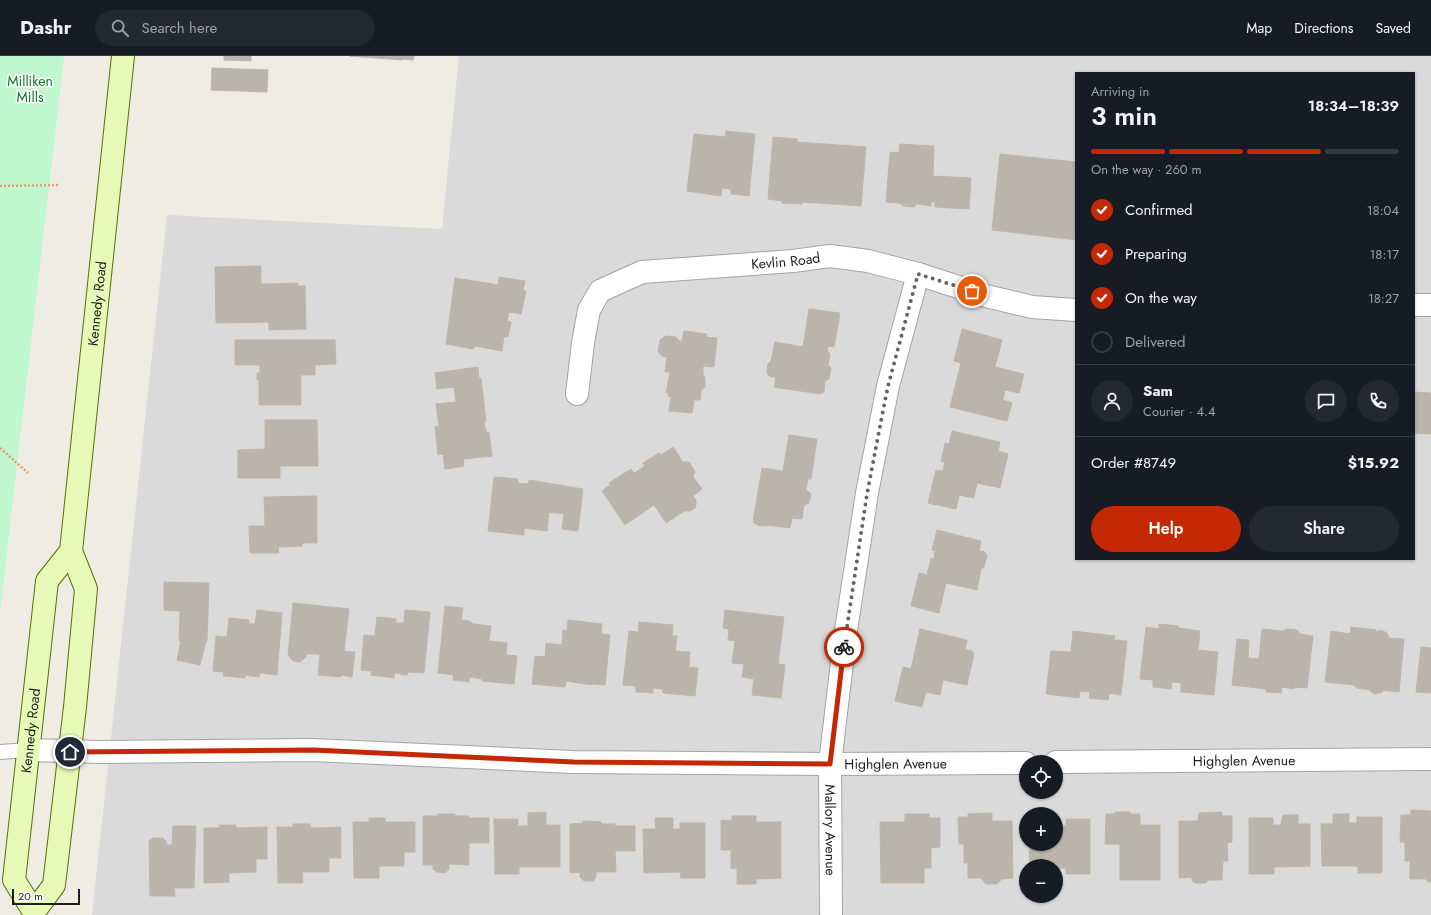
<!DOCTYPE html>
<meta charset="utf-8">
<style>
body{margin:0;font-family:Jost,sans-serif;background:#242831;color:#f1f3f6;height:100vh;display:flex;flex-direction:column;font-size:15px;white-space:nowrap}
*{box-sizing:border-box;margin:0}
p{font-size:13px;color:#9ea1a6}
.icon{flex:none;width:22px;height:22px;fill:none;stroke:currentColor;stroke-width:2;stroke-linecap:round;stroke-linejoin:round}
.map{position:relative;flex:1;overflow:hidden}
.details{position:absolute;left:1075px;top:16px;width:340px;height:488px;display:flex;flex-direction:column;background:#171b24;border-radius:0px;box-shadow:0 1px 3px #0004}
.details>*{flex:none}
.buttons{position:absolute;left:1019px;top:699px;display:grid;gap:8px}
.buttons a{display:grid;place-items:center;width:44px;height:44px;border-radius:50%;background:#171b24;box-shadow:0 1px 3px #0004;font-size:20px}
.scale{position:absolute;left:12px;bottom:10px;width:68px;box-sizing:border-box;padding-left:4px;border:2px solid #1d1d1d;border-top:0;font-size:11px;line-height:14px;white-space:nowrap;color:#1d1d1d;-webkit-text-stroke:3px #fff;paint-order:stroke}
.pin{position:absolute;display:grid;place-items:center;width:34px;height:34px;color:#fff;margin:-17px;border:2px solid #fff;border-radius:50%;box-shadow:0 1px 4px #0007}
.courier{position:absolute;display:grid;place-items:center;width:40px;height:40px;margin:-20px;border:3px solid #c52804;border-radius:50%;background:#fff;color:#222;box-shadow:0 1px 5px #0007}
.headline em{font-style:normal;font-weight:600}
.headline div{display:flex;flex-direction:column-reverse}
.headline{display:flex;align-items:center;justify-content:space-between;height:68px;padding:0 16px}
h1{font-size:26px;font-weight:600;line-height:30px}
.bar{display:grid;grid-template-columns:repeat(4,1fr);gap:6px 4px;align-content:center;height:48px;padding:0 16px}
.bar i{height:5px;border-radius:3px;background:#363941}
.bar .selected{background:#c52804}
.bar p{grid-column:span 4}
.line{display:flex;align-items:center;gap:10px;padding:0 16px;border-top:1px solid #363941}
.line div{flex:1}
.round{display:grid;place-items:center;flex:none;width:42px;height:42px;border-radius:21px;background:#242831}
ol{padding:0 16px;list-style:none}
li{display:flex;align-items:center;gap:12px;height:44px}
li p{margin-inline-start:auto}
li .icon{padding:4px;border-radius:50%;background:#c52804;color:#fff;stroke-width:4}
li:last-child{color:#9ea1a6}
li i{width:22px;height:22px;border:2px solid #363941;border-radius:50%}
.primary-button{display:flex;gap:8px;margin-top:auto;padding:8px 16px}
.primary-button a{flex:1;height:46px;border-radius:24px;background:#c52804;color:#fff;font-size:16px;font-weight:600;line-height:46px;text-align:center}
.primary-button a+a{background:#242831;color:#f1f3f6}
header{display:flex;align-items:center;gap:24px;box-sizing:border-box;height:56px;padding:0 20px;background:#171b24;border-bottom:1px solid #363941}
header strong{font-size:19px}
nav{display:flex;gap:22px;margin-inline-start:auto;font-size:14px}
.search{width:280px;height:36px;background:#242831;display:flex;align-items:center;gap:10px;box-sizing:border-box;padding:0 14px;border-radius:22px;color:#9ea1a6;font-size:15px}
.map>svg:first-child{display:block}
.residential{fill:#dbdada;fill-rule:evenodd}
.park{fill:#bff8ce}
.building{fill:#bab5ac;stroke:#bfb5a5}
.lines{fill:none;stroke-linecap:round;stroke-linejoin:round}
.service-casing{stroke:#a4a4a4;stroke-width:16}
.minor-casing{stroke:#a4a4a4;stroke-width:24}
.tertiary-casing{stroke:#a4a4a4;stroke-width:24}
.secondary-casing{stroke:#517107;stroke-width:24}
.path{stroke:#f7936b;stroke-width:2.5;stroke-dasharray:2 2;stroke-linecap:butt}
.service{stroke:#fff;stroke-width:14}
.minor{stroke:#fff;stroke-width:22}
.tertiary{stroke:#fff;stroke-width:22}
.secondary{stroke:#e8f8b6;stroke-width:22}
.done{stroke:#666562;stroke-width:4;stroke-dasharray:0 7.2}
.route{stroke:#c52804;stroke-width:5}
.labels{text-anchor:middle;stroke-width:3;stroke-linejoin:round;paint-order:stroke}
.park-label{font-size:14px;fill:#0d782a;stroke:#fff}
.street-label{font-size:14px;fill:#1d1d1d;stroke:#fff}
</style>
<header>
<strong>Dashr</strong>
<div class="search"><svg class="icon" aria-label="search" viewBox="0 0 24 24"><circle cx="10" cy="10" r="6"/><path d="M15 15l6 6"/></svg>Search here</div>
<nav><a>Map</a><a>Directions</a><a>Saved</a></nav>
</header>
<div class="map">
<svg width="1431" height="859" viewBox="0 0 1431 859">
<rect width="100%" height="100%" fill="#eeece3"/>
<path class="residential" d="M459 0H1431V859H92L167 159 442 173ZM1076 17H1414V503H1076ZM1026 706H1056V736H1026ZM1026 758H1056V788H1026ZM1026 810H1056V840H1026Z"/>
<path class="park" d="M0 0H64L0 556Z"/>
<path class="building" d="M224 0H251V5L224 4Z
M350 0H414L413 4 402 3V4Z
M212 12 268 14 267 36 211 34Z
M726 75 755 78 749 140 731 138V133L722 132 721 140 687 135 694 78 725 81Z
M773 81 797 83V86L866 91 861 150 802 146V148L782 147V145L768 143Z
M900 88 934 90 933 120 971 122 969 153 935 151V146H931V150L917 148 914 151 903 150 900 147 886 146 890 96 899 97Z
M1000 98 1076 106V184L992 174Z
M261 210V228L298 227V230H305L306 273 269 274V266L216 267 215 211Z
M499 221 525 225 523 234 526 235 521 258 509 256 507 265 511 266 508 281 504 280 502 295 475 290 474 293 446 288 455 222 498 229Z
M809 253 840 257 834 291 828 290 827 294 830 298 828 309 831 312 829 323 825 325 824 336 820 338 774 331 776 322 769 320 767 317 768 308 771 305 775 286 803 291Z
M962 273 1002 284 995 311 1024 318 1019 337 1005 334 1003 344 1012 347 1007 365 950 351 961 307 954 305Z
M684 275 707 278 706 281 717 282 714 311 703 310V318L705 322V331L701 334 700 344H694L692 357 669 355 671 341 668 340V337H666L670 316H665L667 301 662 300 658 295 660 284 665 280 676 281 679 285H682Z
M235 284H335L336 308 315 309V319H301V349H259V324H257V317H260V309H235Z
M478 311 479 323 481 322 486 365 484 366 486 376H489L492 400 463 403 464 410 445 413 443 398 438 399 435 371 439 370 436 348 456 346 454 331 437 333 435 317Z
M1414 336 1431 337V378L1414 377Z
M265 364H317L318 410H280V422H238V394L265 393Z
M952 375 1000 386 998 395 1008 398 1000 432 977 427 974 442 959 439 956 453 928 447 936 414 943 415 945 406 941 405 945 387 949 388Z
M789 379 817 383 811 423H808L806 434 811 438 809 447 804 449 802 463 792 462 790 472 768 469 766 470 757 469 753 466 762 412 783 415Z
M673 391 683 406H689L695 415 693 421 702 433 693 440 696 444V449L695 452 690 455H684L666 467 654 449 625 469 602 435 610 429 609 427 631 413 634 417 645 410 643 407 659 397 661 399Z
M494 421 518 423V427L528 428 529 424 583 433 578 475 562 473 564 458 549 456 547 475 524 472V479L488 475Z
M317 440V487H303L302 490 278 491 279 497H250L249 470H265L264 441Z
M937 474 981 485 979 495 985 496 987 500 984 511 981 513 977 534 946 527 939 557 911 550 919 517 927 519 931 502 934 503 935 495 932 494Z
M164 526 209 527 207 585H206L200 609 177 604 181 584 179 585 180 555 164 554Z
M293 547 349 553 344 595 355 596 352 621 341 619V621L318 619 320 598H306V601L300 606 293 605 288 599Z
M445 550 463 552 461 565 463 564 470 565 473 568 491 570 489 585 507 587 506 599 517 600 514 628 482 625V623L469 621V626L453 624 454 619 438 617Z
M257 554 282 557 277 619 260 617 259 621 245 619V622L223 620 224 616 213 615 216 580 227 581 229 562 249 564V568H255Z
M405 554 430 556 424 617 408 616 407 619 395 617 394 622 371 619 372 615 361 614 364 579 375 580 377 561 396 563V567H404Z
M725 554 784 561 778 608 785 609 781 642 752 639 754 623 742 621 744 608 732 607 735 585 728 584 729 573 723 572Z
M568 564 602 568 601 578 610 579 605 629 592 628 591 629 566 625 565 631 532 628 535 600 545 601 546 587 562 589 563 574 567 575Z
M639 566 673 569 672 580H677L675 595 690 596 689 611 698 612 695 640 663 637V633L653 632V637L636 636V630L623 629 629 575 638 576Z
M1159 568 1178 570V572L1200 575 1198 594 1218 596 1214 639 1181 636V627L1172 626 1171 633 1153 631V624L1140 623 1146 571 1159 573Z
M1351 571 1376 574V576L1381 574 1387 577 1389 582 1404 583 1399 636 1383 634 1382 636 1375 638 1370 635 1371 634 1357 632 1354 629 1325 626 1331 575 1350 578Z
M920 573 967 584 965 593 972 595 974 598 967 629 943 624 940 639 926 636 922 651 895 645 903 611 911 613Z
M1262 573 1283 575 1287 573 1297 574 1300 578 1313 580 1307 632 1294 631V633L1282 631 1281 637 1266 636V633L1232 629 1237 583 1249 584 1248 602 1259 603Z
M1073 575 1115 580 1114 584 1127 585 1121 639 1109 637 1108 644 1089 642 1090 636 1080 635 1079 642 1046 638 1051 595 1071 596Z
M1421 591 1431 592V637L1416 636Z
M1411 754 1431 755V826H1428L1426 823H1410V805H1405V786H1400L1401 759H1411Z
M546 756V769H560V811H519V818H495L494 763H518V770H528V757Z
M1115 756H1130V758H1140V769H1160V824H1120V788H1105L1106 758H1115Z
M1222 756V760H1232V786L1227 787 1228 805H1223L1222 824H1208L1206 827H1195L1192 825V821L1179 822V765H1198L1199 757Z
M992 757V765H1012L1013 822 1002 823 997 828H986L981 822H968V807H964V788H959L958 761H968V758Z
M437 758H455V760H469V762H489V787H469V809L449 808V813L445 817 437 816 433 813V809H423V760H437Z
M905 758H929V762H940V791L931 792V812H924V827H881L880 766H905Z
M1333 758H1349V767H1357V761H1382V817H1358V810H1322L1321 768H1333Z
M1283 759H1298V768H1310V810L1274 811V818H1249V762H1273V769H1281Z
M732 760H756V766H781V822L756 823V828H737V812L731 813V794H721V764L732 765Z
M369 762H385V766H415V796H404V810H379V822H354L353 766H369Z
M655 762H673V773H680V767H705V822H681L680 816 644 817 643 773H656Z
M1066 763H1090V818H1066V812H1056V810H1030L1029 788H1056V764H1058V770H1066Z
M583 765 601 766V768H615V770H635V795H615L616 816H596V821L593 825H584L580 821V816L570 817V768L583 767Z
M293 768H310L311 772 341 771V802H329V816H302L303 827H278L277 771H293Z
M219 769H236V772L267 771V803H256V816L229 817V826L204 827V772H220Z
M173 770H196L194 832H174L175 840H150L149 785 153 782H163L166 785 167 789H172Z"/>
<g class="lines">
<g class="service-casing">
<path id="service" d="M0 696 29 694"/>
</g>
<g class="minor-casing">
<g id="minor">
<path d="M1414 249H1431"/>
<path id="s1" d="M577 338 583 287 589 254 600 235 642 216 793 205 830 200 868 205 918 218 986 240 1032 251 1076 254"/>
<path d="M830 708 845 581 867 437 888 330 918 218"/>
</g>
</g>
<g class="tertiary-casing">
<g id="tertiary">
<path id="s2" d="M29 694 101 696 313 694 573 706 830 708 1026 707"/>
<path id="s3" d="M1056 706 1431 703"/>
<path id="s4" d="M830 708 831 859"/>
</g>
</g>
<g class="secondary-casing">
<g id="secondary">
<path id="s5" d="M34 856 14 824 47 525 71 495"/>
<path id="s6" d="M34 859V856L54 829 75 651 86 533 71 495 123 0"/>
</g>
</g>
<path class="path" d="M0 130 60 129
M0 392 28 417"/>
<use href="#service" class="service"/>
<use href="#minor" class="minor"/>
<use href="#tertiary" class="tertiary"/>
<use href="#secondary" class="secondary"/>
</g>
<g class="lines">
<path class="done" d="M844 591 867 438 882 360 888 330 918 218 972 235"/>
<path class="route" d="M70 696 313 694 574 706 830 708 844 591"/>
</g>
<g class="labels">
<g class="park-label">
<text x="30" y="30">Milliken<tspan x="30" dy="16">Mills</tspan></text>
</g>
<g class="street-label">
<text dy="5" stroke="none"><textPath href="#s1" startOffset="297">Kevlin Road</textPath></text>
<text dy="5" stroke="none"><textPath href="#s6" startOffset="624">Kennedy Road</textPath></text>
<text dy="5" stroke="none"><textPath href="#s5" startOffset="188">Kennedy Road</textPath></text>
<text dy="5" stroke="none"><textPath href="#s3" startOffset="188">Highglen Avenue</textPath></text>
<text dy="5" stroke="none"><textPath href="#s2" startOffset="867">Highglen Avenue</textPath></text>
<text dy="5" stroke="none"><textPath href="#s4" startOffset="66">Mallory Avenue</textPath></text>
</g>
</g>
</svg>
<div class="buttons">
<a><svg class="icon" aria-label="locate" viewBox="0 0 24 24"><circle cx="12" cy="12" r="6"/><path d="M12 2v4M12 18v4M2 12h4M18 12h4"/></svg></a>
<a>+</a>
<a>−</a>
</div>
<div class="scale">20 m</div>
<div class="pin" style="left:972px;top:235px;background:#ea580c"><svg class="icon" aria-label="bag" viewBox="0 0 24 24"><path d="M5 8h14l-1 12H6zM9 8a3 3 0 0 1 6 0"/></svg></div>
<div class="pin" style="left:70px;top:696px;background:#1f2937"><svg class="icon" aria-label="home" viewBox="0 0 24 24"><path d="M3 11l9-7 9 7M6 9v11h12V9"/></svg></div>
<div class="courier" style="left:844px;top:591px"><svg class="icon" aria-label="bike" viewBox="0 0 24 24"><circle cx="6" cy="16" r="4"/><circle cx="18" cy="16" r="4"/><path d="M6 16l4-8h5l3 8M10 8l3 8H6M13 5h3"/></svg></div>
<section class="details">
<div class="headline"><div><h1>3 min</h1><p>Arriving in</p></div><em>18:34–18:39</em></div>
<div class="bar"><i class="selected"></i><i class="selected"></i><i class="selected"></i><i></i><p>On the way · 260 m</p></div>
<ol>
<li><svg class="icon" aria-label="check" viewBox="0 0 24 24"><path d="M5 12l5 5 9-10"/></svg>Confirmed<p>18:04</p></li>
<li><svg class="icon" aria-label="check" viewBox="0 0 24 24"><path d="M5 12l5 5 9-10"/></svg>Preparing<p>18:17</p></li>
<li><svg class="icon" aria-label="check" viewBox="0 0 24 24"><path d="M5 12l5 5 9-10"/></svg>On the way<p>18:27</p></li>
<li><i></i>Delivered</li>
</ol>
<div class="line" style="height:72px"><a class="round"><svg class="icon" aria-label="person" viewBox="0 0 24 24"><circle cx="12" cy="8" r="4"/><path d="M4 21q1-7 8-7t8 7"/></svg></a><div><b>Sam</b><p>Courier · 4.4</p></div><a class="round"><svg class="icon" aria-label="chat" viewBox="0 0 24 24"><path d="M4 5h16v11H9l-5 4z"/></svg></a><a class="round"><svg class="icon" aria-label="phone" viewBox="0 0 24 24"><path d="M5 4h4l2 5-3 2q2 4 5 5l2-3 5 2v4C11 20 4 13 5 4z"/></svg></a></div>
<div class="line" style="height:52px"><div>Order #8749</div><b>$15.92</b></div>
<div class="primary-button"><a>Help</a><a>Share</a></div>
</section>
</div>
